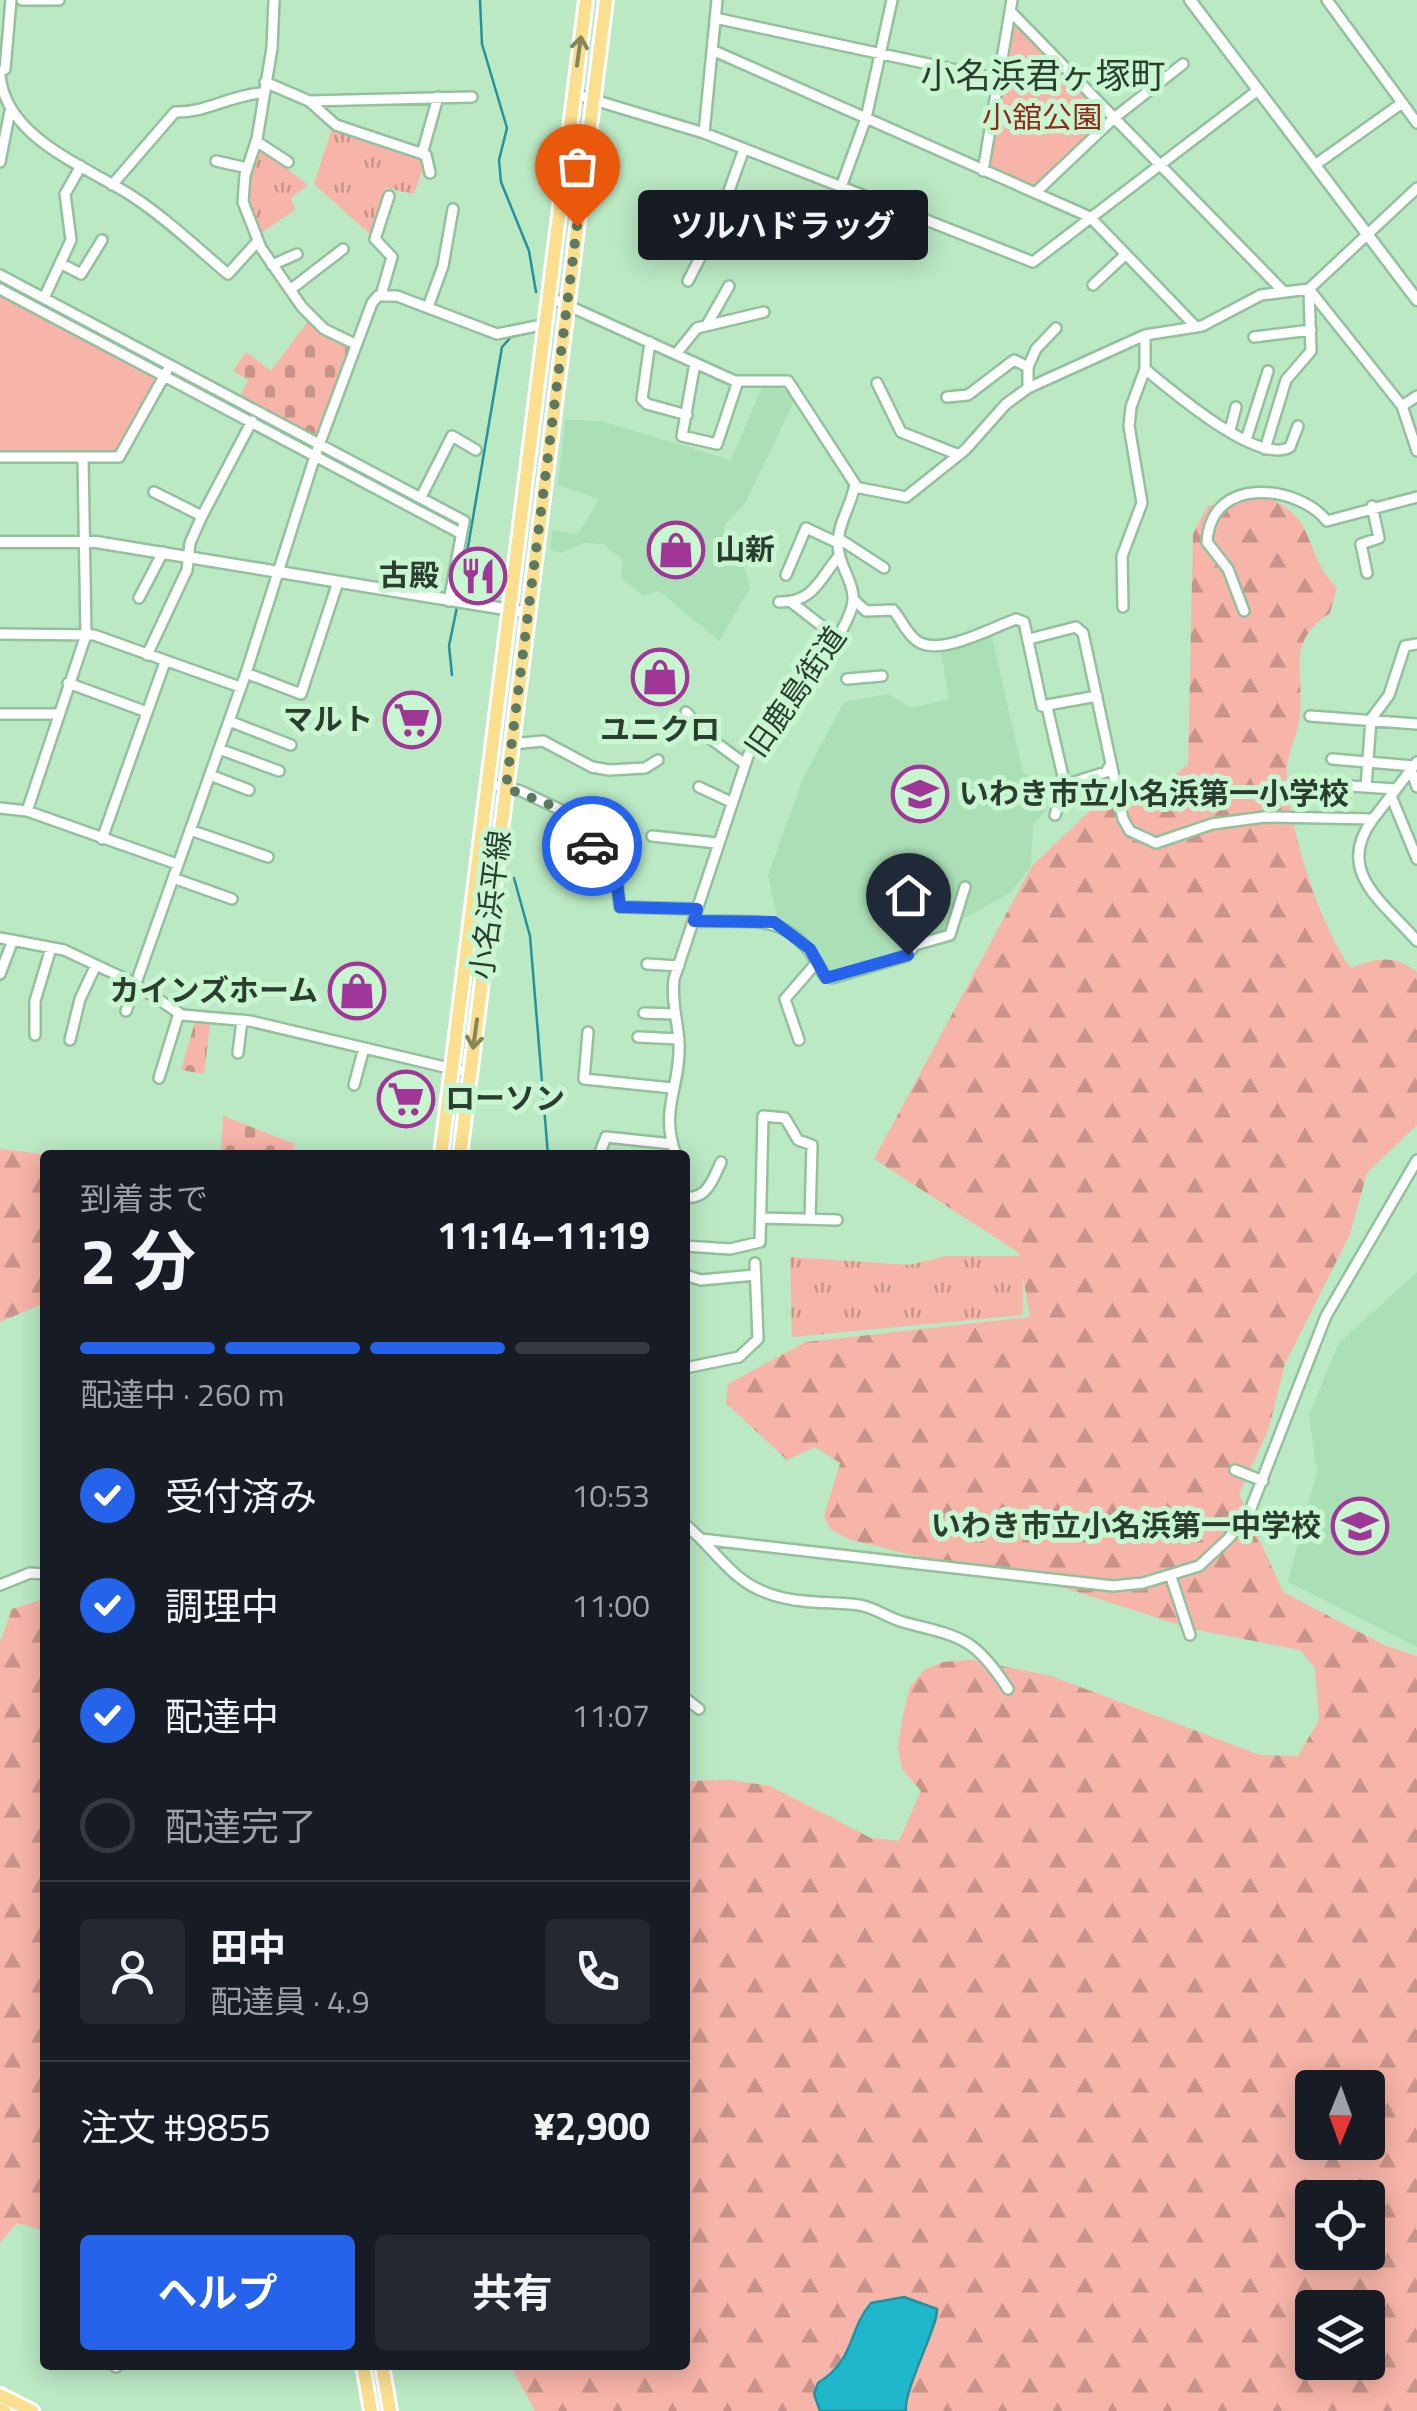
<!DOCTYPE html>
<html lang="ja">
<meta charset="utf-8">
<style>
body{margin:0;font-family:"Titillium Web","Noto Sans JP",sans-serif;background:#242831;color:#f1f3f6;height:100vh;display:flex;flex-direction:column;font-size:38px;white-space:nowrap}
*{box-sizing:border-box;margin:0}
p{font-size:32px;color:#9ea1a6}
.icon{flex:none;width:55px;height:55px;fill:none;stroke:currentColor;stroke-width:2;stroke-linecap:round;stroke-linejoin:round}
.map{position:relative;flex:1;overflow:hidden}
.side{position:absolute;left:40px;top:1150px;width:650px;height:1220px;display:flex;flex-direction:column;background:#171b24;border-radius:10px;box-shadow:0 5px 25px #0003}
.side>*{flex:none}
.needle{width:65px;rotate:181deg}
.buttons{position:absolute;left:1295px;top:2070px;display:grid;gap:20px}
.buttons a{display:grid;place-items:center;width:90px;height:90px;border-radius:10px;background:#171b24;box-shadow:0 5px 25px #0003;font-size:50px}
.pin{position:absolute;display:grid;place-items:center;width:85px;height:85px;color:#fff;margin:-102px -42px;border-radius:50% 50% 50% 0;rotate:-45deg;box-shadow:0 0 10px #0007}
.pin .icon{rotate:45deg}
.courier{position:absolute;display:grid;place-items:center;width:100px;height:100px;margin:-50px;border:8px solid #2563eb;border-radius:50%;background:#fff;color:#222;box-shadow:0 2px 12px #0007}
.bubble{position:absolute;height:70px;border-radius:10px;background:#171b24;box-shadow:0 5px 25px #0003;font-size:32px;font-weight:700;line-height:70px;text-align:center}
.head em{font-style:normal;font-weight:700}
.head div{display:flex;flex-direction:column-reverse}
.head{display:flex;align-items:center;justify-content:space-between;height:170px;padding:0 40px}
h1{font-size:65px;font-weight:700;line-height:75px}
.bar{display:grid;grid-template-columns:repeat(4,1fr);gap:15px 10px;align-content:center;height:120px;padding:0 40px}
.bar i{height:12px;border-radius:8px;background:#363941}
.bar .selected{background:#2563eb}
.bar p{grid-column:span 4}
.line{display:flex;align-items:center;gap:25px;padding:0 40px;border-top:2px solid #363941}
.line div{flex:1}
.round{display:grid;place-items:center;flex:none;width:105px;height:105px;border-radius:10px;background:#242831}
ol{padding:0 40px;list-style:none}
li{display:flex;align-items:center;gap:30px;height:110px}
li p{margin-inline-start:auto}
li .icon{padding:10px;border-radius:50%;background:#2563eb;color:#fff;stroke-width:4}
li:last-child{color:#9ea1a6}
li i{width:55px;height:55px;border:5px solid #363941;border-radius:50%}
.action{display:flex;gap:20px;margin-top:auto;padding:20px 40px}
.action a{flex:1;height:115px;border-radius:10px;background:#2563eb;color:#fff;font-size:40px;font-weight:700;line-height:115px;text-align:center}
.action a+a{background:#242831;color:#f1f3f6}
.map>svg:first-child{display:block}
.built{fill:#abdfb6}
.grass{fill:url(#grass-tufts)}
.forest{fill:url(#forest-firs);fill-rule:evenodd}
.cemetery{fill:url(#cemetery-stones)}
.green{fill:#f7b4a8}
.water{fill:#20b7cd;stroke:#23929d;stroke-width:2.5}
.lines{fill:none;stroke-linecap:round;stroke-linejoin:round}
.stream{stroke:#23929d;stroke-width:2.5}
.minor-casing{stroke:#94c19d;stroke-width:14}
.tertiary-casing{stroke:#94c19d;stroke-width:15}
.primary-casing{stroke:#fff;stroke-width:18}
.minor{stroke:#fff;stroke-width:9}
.tertiary{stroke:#fff;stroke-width:10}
.primary{stroke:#f9df8e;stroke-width:12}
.oneway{stroke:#878659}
.done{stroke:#5d7962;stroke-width:10;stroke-dasharray:0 18}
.route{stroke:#2563eb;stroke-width:12}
.labels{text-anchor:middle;stroke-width:10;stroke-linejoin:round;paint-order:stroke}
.park-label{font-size:30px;fill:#90281a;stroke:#c8f6d1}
.poi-label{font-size:30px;font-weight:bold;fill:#2a3d2e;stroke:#c8f6d1;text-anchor:end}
.street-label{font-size:30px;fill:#2a3d2e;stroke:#c8f6d1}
.quarter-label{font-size:35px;fill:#2a3d2e;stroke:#c8f6d1}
</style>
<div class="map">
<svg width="1417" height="2411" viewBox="0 0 1417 2411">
<defs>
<pattern id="grass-tufts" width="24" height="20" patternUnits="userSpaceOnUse" patternTransform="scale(2.5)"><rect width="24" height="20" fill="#f7b4a8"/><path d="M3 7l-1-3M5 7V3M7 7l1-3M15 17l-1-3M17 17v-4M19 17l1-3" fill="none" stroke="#c89489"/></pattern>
<pattern id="forest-firs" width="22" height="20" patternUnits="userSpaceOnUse" patternTransform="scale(2.5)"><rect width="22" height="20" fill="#f7b4a8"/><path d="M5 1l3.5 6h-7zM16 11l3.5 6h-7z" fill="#c89489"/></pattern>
<pattern id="cemetery-stones" width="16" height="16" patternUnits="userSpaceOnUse" patternTransform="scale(2.5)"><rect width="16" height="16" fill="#f7b4a8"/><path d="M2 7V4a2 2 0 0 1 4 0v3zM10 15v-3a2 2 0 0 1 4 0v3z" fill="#c89489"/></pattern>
</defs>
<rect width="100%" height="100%" fill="#bbe9c4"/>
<path class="built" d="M763 385 781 387 795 399 746 502 723 527 741 556 750 588 719 641 659 591 643 596 621 578 622 559 603 544 584 543 561 553 550 550 553 530 578 535 599 499 558 485 565 420 601 421 731 460Z
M991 633 1023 773 1040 777 1047 809 1033 825 1031 866 1010 893 963 919 953 940 829 970 814 946 777 917 768 875 803 779 844 702 888 694 912 708 949 699 941 652Z
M1417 1272V1647L1288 1582 1317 1471 1309 1415 1338 1344Z"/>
<path class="grass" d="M332 128 425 162 414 194 386 188 371 235 314 184Z
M259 147 308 185 291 198 295 210 261 233 246 195Z
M946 1256H1023V1315L792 1337 790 1257 910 1265Z"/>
<path class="forest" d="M1259 495C1321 515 1299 549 1337 588L1330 613C1286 642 1304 668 1300 714 1299 732 1289 749 1287 766 1284 816 1321 930 1351 968 1377 958 1394 954 1417 972V1125L1367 1173 1350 1234 1285 1364 1268 1431 1239 1494 1283 1592 1384 1645 1417 1656V2411H535L510 2365H685V1781L730 1780 770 1786 871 1838 899 1841 921 1791 902 1769 898 1747 903 1715 910 1687 924 1670 943 1662 973 1660 1051 1676 1260 1755 1298 1756 1319 1720 1315 1668 1300 1650 1192 1629 1065 1588 986 1574 848 1539 830 1529 824 1516 840 1463 815 1447 787 1460 726 1403 728 1384 806 1342 1030 1317 1019 1253 874 1159 1032 866 1094 807 1150 796 1188 764 1193 534 1208 506ZM1312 2088H1368V2142H1312ZM1312 2198H1368V2252H1312ZM1312 2308H1368V2362H1312Z
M0 1149 50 1155H45V1303L0 1322Z
M45 1599V2231L17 2223 0 2243V1643L12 1609Z"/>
<path class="cemetery" d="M308 321 350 347 316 440 239 399 248 380 233 371 246 352 271 371Z
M195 1022 210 1025 204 1074 181 1070Z
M223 1116 295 1144 291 1155H239L221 1149Z"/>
<path class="green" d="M1011 12 1114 118 1035 193 983 171Z
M0 289 164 375 119 457H0Z"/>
<path class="water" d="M904 2297 937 2309C939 2324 903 2391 906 2411H820L814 2394 818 2383C856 2359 847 2332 871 2303Z"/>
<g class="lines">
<path class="stream" d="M480 0 482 44 507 128 499 160 501 182 529 251 536 292
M0 281 163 367
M170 371 313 447
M320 450 459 524
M459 600 502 347 511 337 528 333
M452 675 449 646 457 607
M514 878 530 936 548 1155"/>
<g class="minor-casing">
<path id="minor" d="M22 0H59
M274 0 272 48 257 139 245 175 243 202 261 248 302 307 324 329 355 344
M1327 0 1417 123
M1011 12 1284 292
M715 18 998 79
M712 50 1090 217 1196 327
M0 72 5 69 11 0
M0 76C7 139 84 165 132 196 166 218 197 248 228 274L258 241
M265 82 309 101 472 97
M574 94 704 133 1033 262 1258 90
M309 101 336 125 426 155 430 173
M704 133 717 0
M256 141 288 162
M422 154 438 97
M216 161 247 168
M0 162 10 111
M1315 165 1402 103
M983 171 1012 0
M112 185 175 112C207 113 230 95 262 93
M841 187 866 118 892 0
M1035 193 1114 118 1183 64
M60 263 81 274 102 240
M272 265 297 254
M0 275 464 521 449 601
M688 281 716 227 744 149
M1093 285 1126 254
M0 289 460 533
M1309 289 1402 406 1417 451
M290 290 343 249
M381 295 392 257 375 239 389 196
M549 297 735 381H788L855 484C852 504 838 523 838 543 837 567 860 586 851 610 831 666 774 703 748 756L674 979C671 1002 678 1021 679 1043 681 1088 659 1108 676 1155
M44 298 71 240 65 194 81 166
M428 307 443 266 453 209
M708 323 729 286
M1254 337 1311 330
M650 342 642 399 647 404 687 415
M676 354 697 328 764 312
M695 363 682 436 717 444 738 381
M1028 367 1036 349 1056 328
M1145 369C1171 390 1258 466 1290 447L1298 426
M877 383 901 432 959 455
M947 397 968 395 1014 360 1028 367V388
M1402 406 1417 396
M1230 430 1236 407
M1246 440 1268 371
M1265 449 1286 380 1311 351 1309 290
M0 457H119L167 371
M855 487 906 497 965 450 1006 404 1028 388 1145 335 1202 326 1261 295 1309 289 1417 188
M154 492 202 516
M421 497 452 436 476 450
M838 538 884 568
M1367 573 1361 544 1379 538 1372 506
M786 575 806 528 838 543
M139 598 163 552
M854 600 866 611 893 610C902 620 905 632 917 641 940 657 991 628 1016 619L1024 622 1042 706 1097 696
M779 602C814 603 820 578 839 556
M791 602 836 637
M1123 607 1122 556 1142 503 1129 426 1131 407 1145 369V335
M1244 611 1228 569 1207 542C1211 474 1298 485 1327 521L1417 497
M0 634 94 635 240 687
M1029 639 1076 627 1083 633 1123 819 1130 831 1156 843 1212 824 1264 817 1373 819 1417 762
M147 655 187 570 190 543 202 516 252 421
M246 673 301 694 338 582
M847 679 882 676
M68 683 147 712
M1047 707 1065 785 1106 772 1111 764
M686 712 707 736 745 764
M0 714H57
M1310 716 1417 724
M229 721 291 745
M512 744 543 741 592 767 609 770 645 768 658 760
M219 749 279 771
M1332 759 1414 766
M1411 770 1417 787
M210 775 249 790
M489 784 521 791 561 810 616 875 620 907 697 909
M699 787 731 802
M1366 787 1371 719 1389 695 1405 646 1417 644
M1325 791 1334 785 1396 789
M1391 796 1417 859
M0 808 27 811 177 864
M27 811 86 635 83 457
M1055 815 1065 785
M1373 819C1334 871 1383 902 1417 941
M190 830 268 857
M652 836 717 843
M102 839 165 662
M173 878 232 899
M694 921C758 923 791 910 824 975L832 978 906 956 915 945 950 935 965 887
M0 938 64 950 132 982 182 1015 250 1021 470 1073
M647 964 679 966
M0 974 13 940
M126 1011 246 673 315 456 372 303 378 296H397L497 334 546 324
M644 1013 673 1014
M588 1032 584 1079 672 1088
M35 1035V1001L51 948
M638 1037 679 1039
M70 1040 80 999 96 965
M799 1040 785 999 817 962
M238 1053 242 1020
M159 1078 179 1013
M354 1085 364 1048
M599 1155 606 1137 672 1144
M685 1197C707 1200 713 1179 721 1162
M761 1218 837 1220
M685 1246 730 1249 760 1242 763 1116 785 1118 798 1140 812 1145 810 1219
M685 1275 701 1280 755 1275
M685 1368 739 1357 758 1339 755 1263
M1235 1470 1263 1481
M685 1524 701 1539 1113 1586 1143 1583 1199 1566 1229 1538 1251 1508 1326 1316 1417 1160
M701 1539C719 1557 736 1580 760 1590 792 1605 825 1601 859 1605 874 1607 888 1618 903 1622 960 1637 974 1636 1008 1689
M1171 1577 1190 1635
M0 1585 30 1573 45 1574
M685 1698 699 1709
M115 2365 116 2367"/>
</g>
<g class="tertiary-casing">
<path id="tertiary" d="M1190 0 1417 300
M0 542H96L529 613"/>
</g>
<g class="primary-casing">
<path id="primary" d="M441 1155 586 0
M460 1155 606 0
M363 2365 371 2411
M382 2365 390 2411
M0 2395 32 2411
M0 2409 4 2411"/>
</g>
<use href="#minor" class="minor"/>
<use href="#tertiary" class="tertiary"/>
<use href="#primary" class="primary"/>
</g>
<defs><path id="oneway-shaft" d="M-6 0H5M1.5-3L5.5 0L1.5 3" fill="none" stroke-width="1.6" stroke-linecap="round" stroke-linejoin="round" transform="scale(2.5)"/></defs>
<g class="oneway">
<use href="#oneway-shaft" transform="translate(579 51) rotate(-82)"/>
<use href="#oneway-shaft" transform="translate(475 1034) rotate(98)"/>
</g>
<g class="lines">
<path class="done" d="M577 226 506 788 556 807 592 846"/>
<path class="route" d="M592 846 616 875 620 907 697 909 694 921 774 922 810 949 826 978 908 955"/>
</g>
<defs>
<g id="shop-ring" transform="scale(2.875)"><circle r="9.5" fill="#c8f6d1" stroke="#9f3698" stroke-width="1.5"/><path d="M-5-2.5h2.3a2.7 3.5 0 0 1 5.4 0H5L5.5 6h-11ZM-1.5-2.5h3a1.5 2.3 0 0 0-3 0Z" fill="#9f3698"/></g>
<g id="restaurant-ring" transform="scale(2.875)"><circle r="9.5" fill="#c8f6d1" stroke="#9f3698" stroke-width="1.5"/><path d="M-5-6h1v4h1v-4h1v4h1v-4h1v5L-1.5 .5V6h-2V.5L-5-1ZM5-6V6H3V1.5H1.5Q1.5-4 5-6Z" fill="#9f3698"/></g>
<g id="supermarket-ring" transform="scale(2.875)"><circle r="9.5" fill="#c8f6d1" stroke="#9f3698" stroke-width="1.5"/><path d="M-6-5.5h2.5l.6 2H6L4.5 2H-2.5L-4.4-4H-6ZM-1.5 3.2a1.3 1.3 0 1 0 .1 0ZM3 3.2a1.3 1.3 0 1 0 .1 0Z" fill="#9f3698"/></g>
<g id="school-ring" transform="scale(2.875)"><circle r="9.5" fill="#c8f6d1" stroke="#9f3698" stroke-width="1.5"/><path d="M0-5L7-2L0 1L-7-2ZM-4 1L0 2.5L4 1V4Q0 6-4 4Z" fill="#9f3698"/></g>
</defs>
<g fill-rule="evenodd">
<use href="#shop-ring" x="676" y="550"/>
<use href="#restaurant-ring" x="478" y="576"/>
<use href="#shop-ring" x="660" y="677"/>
<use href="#supermarket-ring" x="412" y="720"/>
<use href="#school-ring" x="920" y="794"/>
<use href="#shop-ring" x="357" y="991"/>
<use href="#supermarket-ring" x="406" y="1099"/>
<use href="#school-ring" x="1360" y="1526"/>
</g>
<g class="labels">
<g class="park-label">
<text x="1042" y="128">小舘公園</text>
</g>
<g class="poi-label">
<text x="715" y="560" text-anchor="start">山新</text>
<text x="439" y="586">古殿</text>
<text x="373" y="730">マルト</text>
<text x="660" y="740" text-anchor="middle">ユニクロ</text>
<text x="959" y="804" text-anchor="start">いわき市立小名浜第一小学校</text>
<text x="318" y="1001">カインズホーム</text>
<text x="445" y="1109" text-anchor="start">ローソン</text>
<text x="1321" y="1536">いわき市立小名浜第一中学校</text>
</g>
<g class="street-label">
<text transform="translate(796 692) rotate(-55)" y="10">旧鹿島街道</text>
<text transform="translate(491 905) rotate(-83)" y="10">小名浜平線</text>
</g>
<g class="quarter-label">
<text x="1043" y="88">小名浜君ヶ塚町</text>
</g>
</g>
</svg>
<div class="buttons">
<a><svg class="needle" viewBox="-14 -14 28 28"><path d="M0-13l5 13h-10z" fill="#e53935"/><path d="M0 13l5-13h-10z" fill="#9ea1a6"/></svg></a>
<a><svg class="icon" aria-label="locate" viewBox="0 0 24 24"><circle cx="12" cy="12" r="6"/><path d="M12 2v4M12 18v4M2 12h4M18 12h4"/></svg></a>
<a><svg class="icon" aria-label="layers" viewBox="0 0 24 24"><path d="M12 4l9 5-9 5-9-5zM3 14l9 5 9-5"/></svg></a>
</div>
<div class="pin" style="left:577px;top:226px;background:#ea580c"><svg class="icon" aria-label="bag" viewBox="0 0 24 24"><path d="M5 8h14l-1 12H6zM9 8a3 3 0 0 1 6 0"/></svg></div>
<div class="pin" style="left:908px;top:955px;background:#1f2937"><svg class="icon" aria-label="home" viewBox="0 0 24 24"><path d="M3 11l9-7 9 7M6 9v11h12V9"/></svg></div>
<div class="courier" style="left:592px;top:846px"><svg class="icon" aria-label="car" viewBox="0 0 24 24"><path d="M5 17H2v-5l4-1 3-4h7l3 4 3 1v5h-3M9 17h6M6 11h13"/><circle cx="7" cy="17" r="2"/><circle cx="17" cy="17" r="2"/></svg></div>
<div class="bubble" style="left:638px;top:190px;width:290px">ツルハドラッグ</div>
<section class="side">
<div class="head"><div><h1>2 分</h1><p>到着まで</p></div><em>11:14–11:19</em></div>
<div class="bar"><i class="selected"></i><i class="selected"></i><i class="selected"></i><i></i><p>配達中 · 260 m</p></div>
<ol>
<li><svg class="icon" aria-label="check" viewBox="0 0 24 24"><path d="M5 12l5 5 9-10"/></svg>受付済み<p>10:53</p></li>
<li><svg class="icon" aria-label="check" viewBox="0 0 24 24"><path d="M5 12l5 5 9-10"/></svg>調理中<p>11:00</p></li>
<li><svg class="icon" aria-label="check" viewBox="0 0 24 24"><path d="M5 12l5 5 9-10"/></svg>配達中<p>11:07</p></li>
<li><i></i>配達完了</li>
</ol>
<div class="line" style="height:180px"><a class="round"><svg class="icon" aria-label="person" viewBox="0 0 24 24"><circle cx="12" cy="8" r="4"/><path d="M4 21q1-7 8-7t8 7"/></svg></a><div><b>田中</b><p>配達員 · 4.9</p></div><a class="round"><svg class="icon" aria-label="phone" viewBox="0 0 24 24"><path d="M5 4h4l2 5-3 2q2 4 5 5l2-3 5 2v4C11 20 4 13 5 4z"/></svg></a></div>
<div class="line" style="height:130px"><div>注文 #9855</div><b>¥2,900</b></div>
<div class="action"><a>ヘルプ</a><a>共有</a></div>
</section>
</div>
